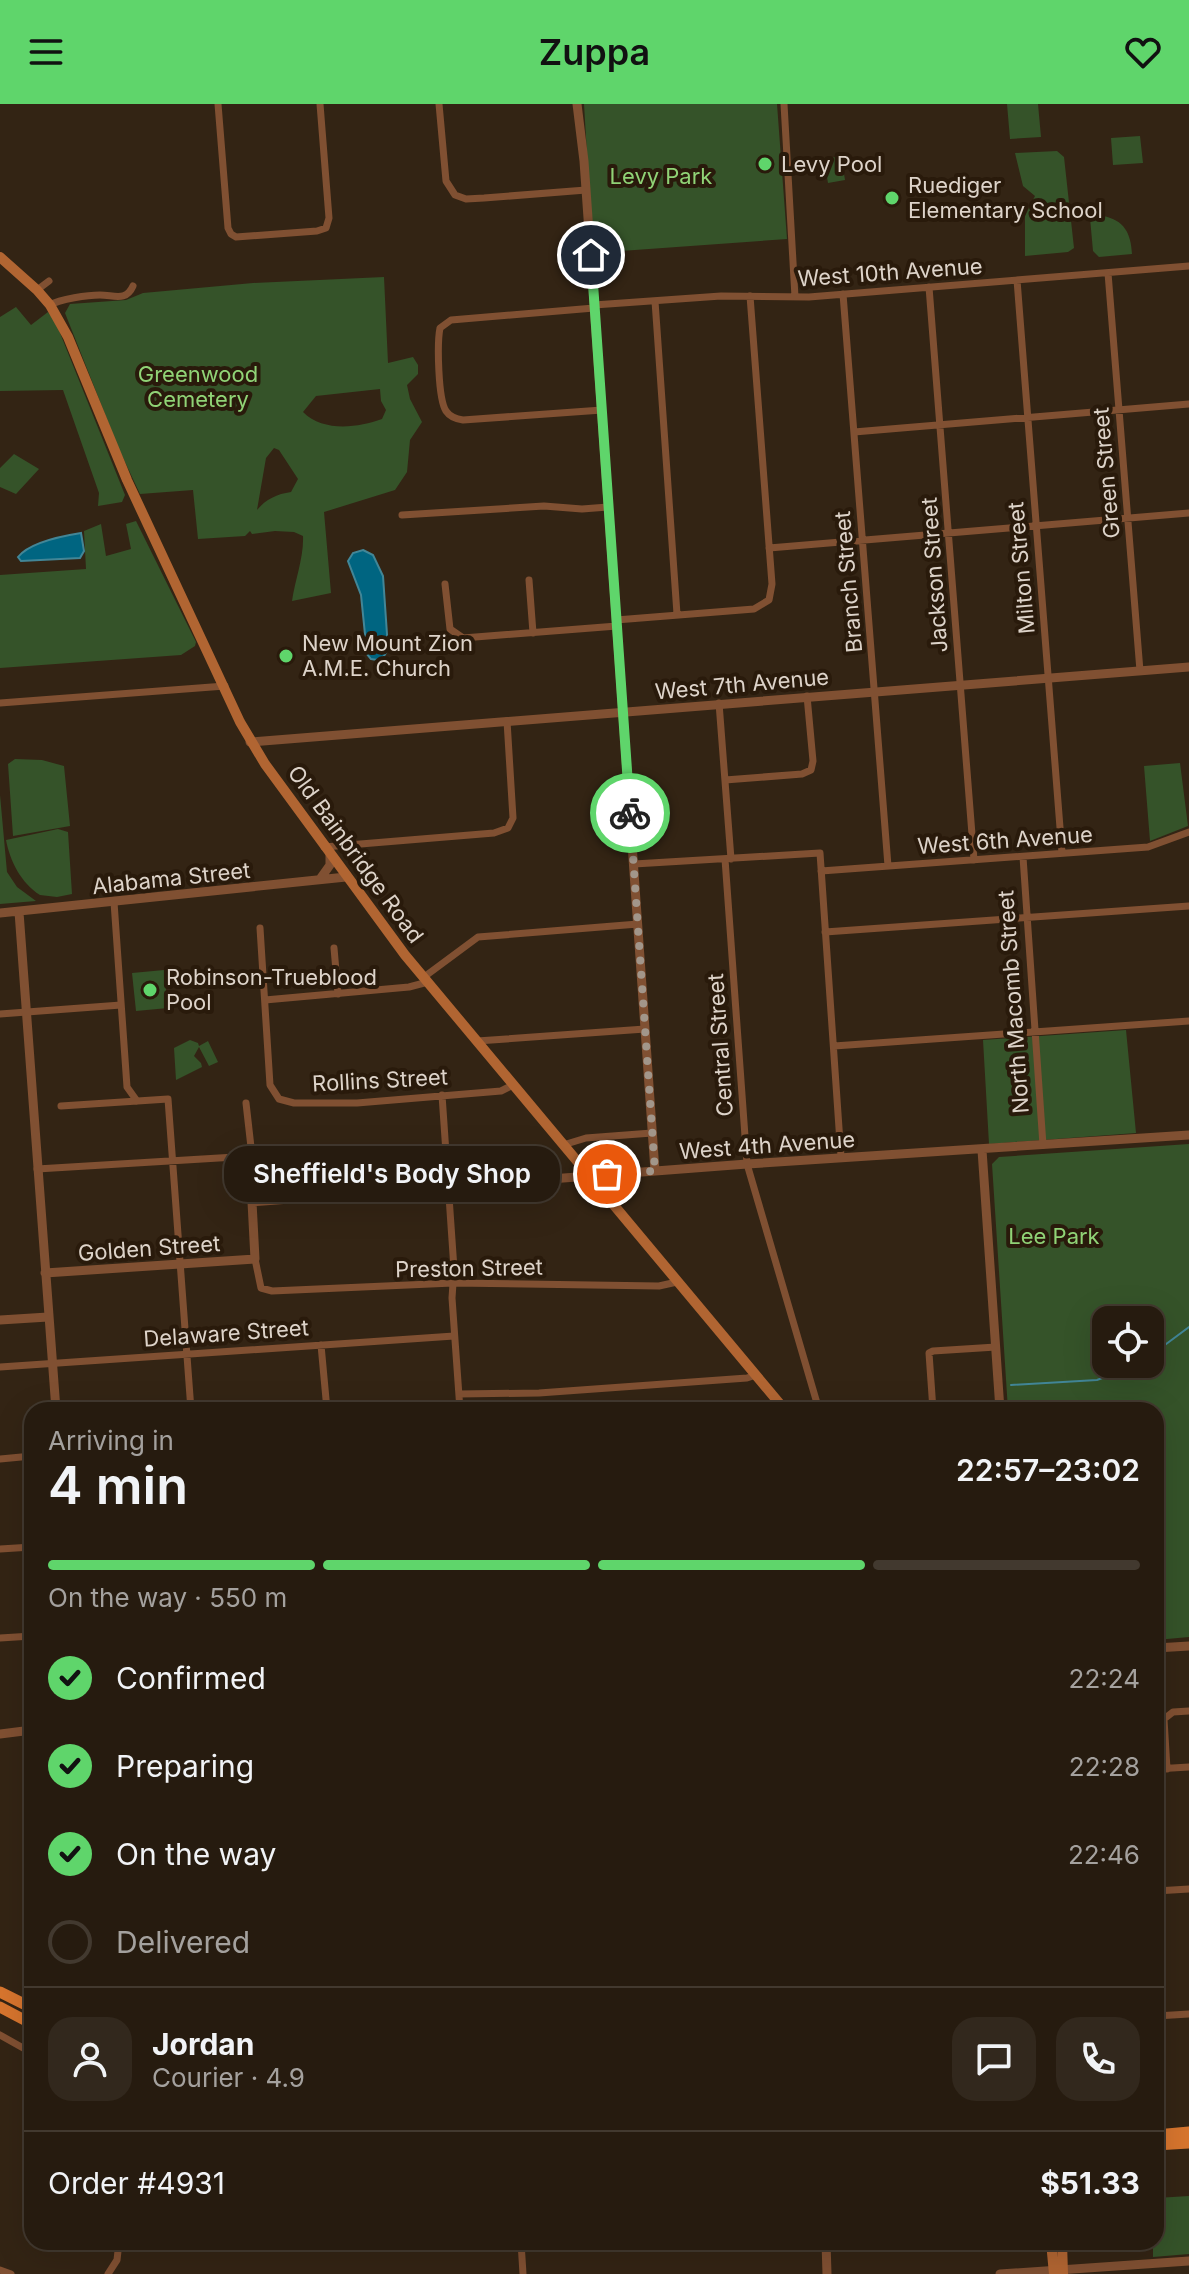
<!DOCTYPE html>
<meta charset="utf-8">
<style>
body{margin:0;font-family:Inter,sans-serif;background:#32281d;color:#f1f3f6;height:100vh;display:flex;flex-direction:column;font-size:30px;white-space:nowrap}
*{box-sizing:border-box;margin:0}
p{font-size:26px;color:#a4a19e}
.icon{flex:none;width:44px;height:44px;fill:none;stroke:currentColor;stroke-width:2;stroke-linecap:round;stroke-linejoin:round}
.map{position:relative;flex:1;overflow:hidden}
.details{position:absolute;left:24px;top:1298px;width:1140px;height:848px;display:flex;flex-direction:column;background:#261b0f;border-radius:24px;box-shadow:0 8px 32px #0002,0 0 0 2px #42392f}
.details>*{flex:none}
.controls{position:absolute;left:1092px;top:1202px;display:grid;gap:16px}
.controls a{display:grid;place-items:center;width:72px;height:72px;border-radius:16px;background:#261b0f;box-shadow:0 8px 32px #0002,0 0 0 2px #42392f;font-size:40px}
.pin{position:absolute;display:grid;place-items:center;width:68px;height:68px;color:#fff;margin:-34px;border:4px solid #fff;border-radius:50%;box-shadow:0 2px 8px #0007}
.courier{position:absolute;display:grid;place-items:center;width:80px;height:80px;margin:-40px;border:6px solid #5fd56b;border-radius:50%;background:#fff;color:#222;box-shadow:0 2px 10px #0007}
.bubble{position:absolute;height:56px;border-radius:24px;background:#261b0f;box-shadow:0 8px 32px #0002,0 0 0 2px #42392f;font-size:26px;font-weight:600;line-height:56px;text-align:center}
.headline em{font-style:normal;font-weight:600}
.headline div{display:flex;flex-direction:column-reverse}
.headline{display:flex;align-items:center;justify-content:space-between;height:136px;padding:0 24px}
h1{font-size:52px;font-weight:600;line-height:60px}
.bar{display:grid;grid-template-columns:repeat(4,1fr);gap:12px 8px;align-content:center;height:96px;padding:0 24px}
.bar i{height:10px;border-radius:6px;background:#42392f}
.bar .current{background:#5fd56b}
.bar p{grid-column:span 4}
.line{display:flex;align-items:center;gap:20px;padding:0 24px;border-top:2px solid #42392f}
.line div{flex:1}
.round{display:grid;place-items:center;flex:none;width:84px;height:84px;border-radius:24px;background:#32281d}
ol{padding:0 24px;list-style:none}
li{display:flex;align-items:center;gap:24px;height:88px}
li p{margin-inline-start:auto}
li .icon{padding:8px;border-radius:50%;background:#5fd56b;color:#111;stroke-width:4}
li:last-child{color:#a4a19e}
li i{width:44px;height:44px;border:4px solid #42392f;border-radius:50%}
header{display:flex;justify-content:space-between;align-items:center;height:104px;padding:0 24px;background:#5fd56b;color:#111;font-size:36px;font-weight:600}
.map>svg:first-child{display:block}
.green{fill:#355329;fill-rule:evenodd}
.water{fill:#006581;stroke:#428697;stroke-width:2}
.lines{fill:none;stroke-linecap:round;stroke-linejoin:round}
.stream{stroke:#428697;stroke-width:2}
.minor{stroke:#805032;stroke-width:7}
.tertiary{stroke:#805032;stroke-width:9}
.secondary{stroke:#b16532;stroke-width:10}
.primary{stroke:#d7752e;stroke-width:11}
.done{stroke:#a2968a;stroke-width:8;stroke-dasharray:0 14.4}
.route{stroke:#5fd56b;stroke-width:10}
.poi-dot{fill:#5fd56b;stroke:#291a0b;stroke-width:3}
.labels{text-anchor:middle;stroke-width:8;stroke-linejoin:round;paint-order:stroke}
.poi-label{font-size:22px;fill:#ddd3c9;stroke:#291a0b;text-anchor:start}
.park-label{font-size:22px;fill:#90d376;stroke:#291a0b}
.street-label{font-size:22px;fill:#ddd3c9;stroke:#291a0b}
</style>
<header><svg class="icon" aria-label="menu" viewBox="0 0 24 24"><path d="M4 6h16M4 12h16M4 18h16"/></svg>Zuppa<svg class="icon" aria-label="heart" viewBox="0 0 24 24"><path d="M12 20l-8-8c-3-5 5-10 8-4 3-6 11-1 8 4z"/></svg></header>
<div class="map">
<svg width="1189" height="2170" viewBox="0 0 1189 2170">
<rect width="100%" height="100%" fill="#332414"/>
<path class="green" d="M584 0H777L787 135 593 149Z
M1007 0H1038L1041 33 1010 35Z
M1140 32 1143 59 1113 61 1111 34Z
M1057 47 1064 53 1074 144 1068 148 1025 152V112L1035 92 1023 82 1015 49Z
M841 52 845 76 828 79 824 55Z
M1103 112C1124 116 1131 129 1132 150L1099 153 1093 147 1090 114Z
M384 173 388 259 413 253 418 261V270L407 281 410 295 422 318 410 336 407 368 395 386 324 408 331 489 292 497C295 476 304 453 303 432L294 428 275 427 252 430 250 427 245 432 198 435 193 386 140 390 118 343 65 209 70 200 126 196 143 189 253 179ZM380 285 381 297 386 306 382 315C357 324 323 328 303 308L316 292ZM274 344 279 346 298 375 291 388C277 390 266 395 257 406L266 354Z
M16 203 31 221 48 208 56 219 125 391 122 398 98 402 99 389 63 286 0 287V213Z
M14 350 39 365 16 390 0 383V364Z
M136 417 196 538 195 542 181 551 0 564V471L86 465 84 427 101 420 106 452 131 445 126 420Z
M15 655 42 656 64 662 70 722 13 732 8 660Z
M1180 659 1188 722 1150 737 1144 662Z
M0 691 7 768 17 783 36 797 0 800Z
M58 725 68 728 72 790 57 793 40 791C21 779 10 757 6 736Z
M164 866 168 904 136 907 132 869Z
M1126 926 1136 1029 989 1040 983 936Z
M190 936 198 939 199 942 208 937 218 958 209 962 199 943 194 952 201 959 202 963 176 976 174 944Z
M1189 1040V1533L1156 1536V1306H1008L992 1060 999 1053ZM1106 1216H1150V1260H1106Z
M1189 2092V2150L1153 2153V2138H1156V2094Z"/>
<path class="water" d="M81 429 84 447 80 454 21 457 18 453C30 438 62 432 81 429Z
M363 446 373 451 383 472 388 545C383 555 381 557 371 555L367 550 361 491 348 457 353 449Z"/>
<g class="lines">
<path class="stream" d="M1150 1252 1189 1223
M1011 1281 1097 1276 1139 1260"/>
<path class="minor" d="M218 0 228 124 231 130 236 133 317 127 326 124 329 114 320 0
M439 0 446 77 455 91 466 95 484 94 586 86
M784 0 795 193
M1108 169 1140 567
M1017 176 1062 749
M929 183 974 756
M37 186 49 177
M843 190 888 762
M655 197 677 510
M50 201C60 195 88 191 100 191 114 191 126 198 133 182
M594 201 721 192 809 193 1189 162
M594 204 451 216 440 224C437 239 438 295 446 307 450 313 456 315 463 316L602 306
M854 328 1189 300
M402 411 544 402 582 405 608 403
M769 444 1189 409
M529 476 533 529
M445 480 450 525 463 534 617 522
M616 516 754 505 769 496 772 480 750 192
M0 599 225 582
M719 599 731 755
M725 676 802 670 811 666 813 657 807 592
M324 743 494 729 508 724 513 714 507 617
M1023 753 1043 1041
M725 755 747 1060 819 1306
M634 760 820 749 841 1053
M821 767 1148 743 1189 728
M114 798 127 983 137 997
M260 824 270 981 279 995 294 999H357L501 987 513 981
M825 828 1189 802
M334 844 338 890
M424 873 478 833 638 820
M265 896 409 883 428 878
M0 910 121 901
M477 937 645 925
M834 942 1189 917
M442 991 454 1165 452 1194 460 1306
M246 999 252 1052V1098
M61 1002 168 995 191 1306
M563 1041 586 1034 652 1029
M37 1065 252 1052
M255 1155 261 1184 272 1187 453 1179 659 1182 677 1178
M321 1241 327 1306
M0 1263 454 1232
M459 1290 539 1289 747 1274 756 1271
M933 1306 929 1249 933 1247 996 1243
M0 1355 32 1352
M0 1445 32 1443
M0 1534 32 1532
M1156 1665 1189 1663
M1167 1665 1164 1615 1173 1608 1189 1607
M1156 1787 1189 1785
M1156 1912 1189 1910
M0 1931 32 1949
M521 2138 523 2170
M0 2166 11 2170
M108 2170 117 2156 119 2138"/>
<path class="tertiary" d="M577 0 584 57 655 1067
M250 638 1189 563
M320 775 330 761V751
M19 808 56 1306
M0 809 346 773
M982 1046 1000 1306
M45 1169 255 1155 252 1098 747 1060 1189 1031
M0 1216 48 1213
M1156 1544 1189 1542
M0 1630 32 1626
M826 2138 827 2170
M1000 2170 1189 2157"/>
<path class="secondary" d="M0 153 37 186 50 201 68 233 127 376 240 618 265 660 405 851 785 1306
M1051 2138 1054 2170
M1062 2138 1063 2170"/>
<path class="primary" d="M0 1888 32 1904
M0 1903 32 1920
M1156 2031 1189 2028
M1156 2041 1189 2039"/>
</g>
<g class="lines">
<path class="done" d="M607 1070 655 1067 630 709"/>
<path class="route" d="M591 151 630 709"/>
</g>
<g class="poi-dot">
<circle cx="765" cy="60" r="8"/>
<circle cx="892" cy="94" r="8"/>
<circle cx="286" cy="552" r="8"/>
<circle cx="150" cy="886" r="8"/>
</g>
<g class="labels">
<g class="poi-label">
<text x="781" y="68">Levy Pool</text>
<text x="908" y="89">Ruediger<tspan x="908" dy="25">Elementary School</tspan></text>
<text x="302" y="547">New Mount Zion<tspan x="302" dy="25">A.M.E. Church</tspan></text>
<text x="166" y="881">Robinson-Trueblood<tspan x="166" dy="25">Pool</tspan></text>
</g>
<g class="park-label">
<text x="661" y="80">Levy Park</text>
<text x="198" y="278">Greenwood<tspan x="198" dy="25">Cemetery</tspan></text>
<text x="1054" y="1140">Lee Park</text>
</g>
<g class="street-label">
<text transform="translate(890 168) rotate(-4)" y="8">West 10th Avenue</text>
<text transform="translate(1106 369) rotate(-95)" y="8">Green Street</text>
<text transform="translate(1021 464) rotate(-95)" y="8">Milton Street</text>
<text transform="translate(934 471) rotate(-94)" y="8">Jackson Street</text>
<text transform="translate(848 478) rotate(-95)" y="8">Branch Street</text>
<text transform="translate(742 580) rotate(-5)" y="8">West 7th Avenue</text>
<text transform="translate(1005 736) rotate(-4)" y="8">West 6th Avenue</text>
<text transform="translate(356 750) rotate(54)" y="8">Old Bainbridge Road</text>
<text transform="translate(171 774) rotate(-6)" y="8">Alabama Street</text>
<text transform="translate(1013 898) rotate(-94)" y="8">North Macomb Street</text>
<text transform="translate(720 941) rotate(-94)" y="8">Central Street</text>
<text transform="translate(380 976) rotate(-3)" y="8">Rollins Street</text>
<text transform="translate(767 1041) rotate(-4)" y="8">West 4th Avenue</text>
<text transform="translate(149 1144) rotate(-4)" y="8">Golden Street</text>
<text transform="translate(469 1164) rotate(-1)" y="8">Preston Street</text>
<text transform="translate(226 1229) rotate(-4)" y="8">Delaware Street</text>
</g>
</g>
</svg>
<div class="controls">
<a><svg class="icon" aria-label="locate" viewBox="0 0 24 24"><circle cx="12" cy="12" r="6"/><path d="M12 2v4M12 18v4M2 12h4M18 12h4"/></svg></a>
</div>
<div class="pin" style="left:607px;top:1070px;background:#ea580c"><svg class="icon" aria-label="bag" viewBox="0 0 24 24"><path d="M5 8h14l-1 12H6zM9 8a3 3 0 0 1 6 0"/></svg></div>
<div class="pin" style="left:591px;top:151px;background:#1f2937"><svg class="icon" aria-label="home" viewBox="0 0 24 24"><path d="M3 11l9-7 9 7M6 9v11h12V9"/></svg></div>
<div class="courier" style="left:630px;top:709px"><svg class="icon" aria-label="bike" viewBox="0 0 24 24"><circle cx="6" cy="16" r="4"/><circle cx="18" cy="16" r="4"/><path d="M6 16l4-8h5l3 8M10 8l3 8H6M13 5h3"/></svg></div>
<div class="bubble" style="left:224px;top:1042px;width:336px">Sheffield's Body Shop</div>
<section class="details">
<div class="headline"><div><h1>4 min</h1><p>Arriving in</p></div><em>22:57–23:02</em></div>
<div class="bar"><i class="current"></i><i class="current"></i><i class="current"></i><i></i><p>On the way · 550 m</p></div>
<ol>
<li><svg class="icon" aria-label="check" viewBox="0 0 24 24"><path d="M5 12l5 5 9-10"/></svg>Confirmed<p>22:24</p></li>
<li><svg class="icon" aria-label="check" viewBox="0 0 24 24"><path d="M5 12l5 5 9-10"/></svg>Preparing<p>22:28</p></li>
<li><svg class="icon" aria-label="check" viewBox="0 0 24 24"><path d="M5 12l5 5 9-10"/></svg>On the way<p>22:46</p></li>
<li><i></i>Delivered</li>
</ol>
<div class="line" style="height:144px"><a class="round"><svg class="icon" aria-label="person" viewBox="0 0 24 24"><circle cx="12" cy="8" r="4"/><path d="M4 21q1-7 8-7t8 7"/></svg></a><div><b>Jordan</b><p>Courier · 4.9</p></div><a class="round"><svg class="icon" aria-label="chat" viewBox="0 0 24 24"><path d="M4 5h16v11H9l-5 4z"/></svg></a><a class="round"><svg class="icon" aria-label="phone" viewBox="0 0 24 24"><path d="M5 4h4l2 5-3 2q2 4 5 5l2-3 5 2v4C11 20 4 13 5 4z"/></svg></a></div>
<div class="line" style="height:104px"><div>Order #4931</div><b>$51.33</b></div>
</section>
</div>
